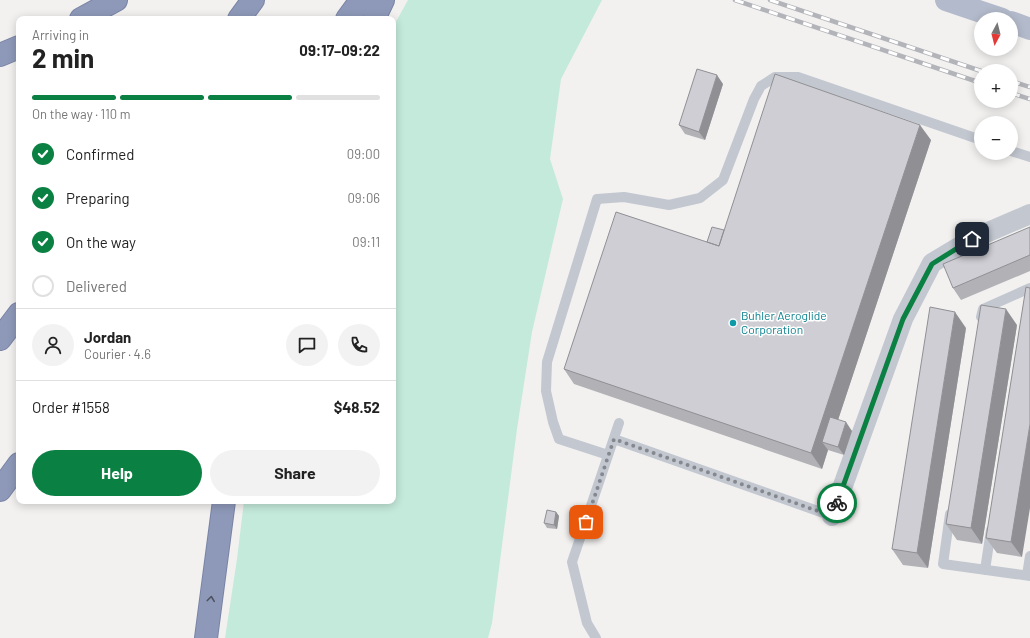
<!DOCTYPE html>
<meta charset="utf-8">
<style>
body{margin:0;font-family:Barlow,sans-serif;background:#f2f2f2;color:#222;height:100vh;display:flex;flex-direction:column;font-size:15px;white-space:nowrap}
*{box-sizing:border-box;margin:0}
p{font-size:13px;color:#767676}
.icon{flex:none;width:22px;height:22px;fill:none;stroke:currentColor;stroke-width:2;stroke-linecap:round;stroke-linejoin:round}
.map{position:relative;flex:1;overflow:hidden}
.side{position:absolute;left:16px;top:16px;width:380px;height:488px;display:flex;flex-direction:column;background:#fff;border-radius:8px;box-shadow:0 2px 10px #0003}
.side>*{flex:none}
.needle{width:26px;rotate:187deg}
.fabs{position:absolute;left:974px;top:12px;display:grid;gap:8px}
.fabs a{display:grid;place-items:center;width:44px;height:44px;border-radius:50%;background:#fff;box-shadow:0 2px 10px #0003;font-size:20px}
.pin{position:absolute;display:grid;place-items:center;width:34px;height:34px;color:#fff;margin:-17px;border-radius:8px;box-shadow:0 2px 6px #0006}
.courier{position:absolute;display:grid;place-items:center;width:40px;height:40px;margin:-20px;border:3px solid #0b8043;border-radius:50%;background:#fff;color:#222;box-shadow:0 1px 5px #0007}
.headline em{font-style:normal;font-weight:700}
.headline div{display:flex;flex-direction:column-reverse}
.headline{display:flex;align-items:center;justify-content:space-between;height:68px;padding:0 16px}
h1{font-size:26px;font-weight:700;line-height:30px}
.bar{display:grid;grid-template-columns:repeat(4,1fr);gap:6px 4px;align-content:center;height:48px;padding:0 16px}
.bar i{height:5px;border-radius:3px;background:#e0e0e0}
.bar .on{background:#0b8043}
.bar p{grid-column:span 4}
.line{display:flex;align-items:center;gap:10px;padding:0 16px;border-top:1px solid #e0e0e0}
.line div{flex:1}
.round{display:grid;place-items:center;flex:none;width:42px;height:42px;border-radius:21px;background:#f2f2f2}
ol{padding:0 16px;list-style:none}
li{display:flex;align-items:center;gap:12px;height:44px}
li p{margin-inline-start:auto}
li .icon{padding:4px;border-radius:50%;background:#0b8043;color:#fff;stroke-width:4}
li:last-child{color:#767676}
li i{width:22px;height:22px;border:2px solid #e0e0e0;border-radius:50%}
.button{display:flex;gap:8px;margin-top:auto;padding:8px 16px}
.button a{flex:1;height:46px;border-radius:24px;background:#0b8043;color:#fff;font-size:16px;font-weight:700;line-height:46px;text-align:center}
.button a+a{background:#f2f2f2;color:#222}
.map>svg:first-child{display:block}
.green{fill:#c4eadb}
.lines{fill:none;stroke-linecap:round;stroke-linejoin:round}
.highway-casing{stroke:#7984a5;stroke-width:24}
.lane{stroke:#c2c7d0;stroke-width:10}
.street{stroke:#c2c7d0;stroke-width:20}
.primary{stroke:#b3bacb;stroke-width:22}
.highway{stroke:#8e99b9;stroke-width:22}
.rail-casing{stroke:#b3b4b9;stroke-width:4.5}
.rail{stroke:#fff;stroke-width:3;stroke-dasharray:9;stroke-linecap:butt}
.wall{fill:#b1b1b6}
.shaded-wall{fill:#909094}
.building{fill:#ceced4;stroke:#909094}
.oneway{stroke:#4d5360}
.done{stroke:#85888f;stroke-width:4;stroke-dasharray:0 7.2}
.route{stroke:#0b8043;stroke-width:5}
.culture-dot{fill:#0f9aa8;stroke:#fff;stroke-width:1.5}
.labels{text-anchor:middle;stroke-width:3;stroke-linejoin:round;paint-order:stroke}
.culture-label{font-size:12px;fill:#0d838f;stroke:#fff;text-anchor:start}
</style>
<div class="map">
<svg width="1030" height="638" viewBox="0 0 1030 638">
<rect width="100%" height="100%" fill="#f2f1f0"/>
<path class="green" d="M408 0H602L561 79 550 159 563 199 532 332 517 429 492 623 488 638H225L237 559 244 501H393V27Z"/>
<g class="lines">
<g class="highway-casing">
<path id="highway" d="M81 19 116 0
M239 19 253 0
M347 19 361 0
M374 19 383 0
M0 55 19 47
M0 339 19 314
M0 490 19 464
M206 638 224 501"/>
</g>
<path class="lane" d="M1011 151 1030 157
M981 317 983 309 1030 288
M614 439 832 516
M608 455 559 439 553 422 546 391 547 362 597 199 624 197 669 205 700 198 723 180 754 99 761 86 775 77H798L981 140
M950 514 943 564 1030 576
M985 570 991 530
M1027 575 1030 556
M596 638 587 623 572 562 619 423"/>
<path class="street" d="M832 516 903 319 932 263 972 239 1030 214"/>
<path class="primary" d="M946 0 1002 19
M1011 22 1030 29"/>
<use href="#highway" class="highway"/>
<g class="rail-casing">
<path id="rail" d="M735 0 981 83
M770 0 981 71
M1011 81 1030 87
M1011 93 1030 99"/>
</g>
<use href="#rail" class="rail"/>
</g>
<path class="wall" d="M723 84 705 140 685 134 679 125Z
M931 140 838 420 852 431 844 455 828 450 822 469 574 384 564 369 707 242 724 230Z
M1030 227V271L961 300 953 288Z
M1026 287 1022 557 997 553 986 538Z
M1017 325 982 544 957 540 946 524Z
M966 328 928 568 903 565 892 549Z
M556 512 559 516 557 529 547 528 544 523Z"/>
<path class="shaded-wall" d="M717 75 723 84 705 140 699 132Z
M920 125 931 140 830 444 822 442 828 450 822 469 811 453Z
M1006 309 1017 325 982 544 971 528Z
M955 312 966 328 928 568 917 553Z
M846 422 852 431 844 455 838 447Z
M1030 424V508L1022 557 1011 542Z
M556 512 559 516 557 529 554 525Z"/>
<path class="building" d="M697 69 717 75 699 132 679 125Z
M775 74 920 125 811 453 564 369 616 212 719 246Z
M712 227 724 230 719 246 707 242Z
M1030 227V255L953 288 943 264Z
M1026 287 1030 288V424L1011 542 986 538Z
M981 305 1006 309 971 528 946 524Z
M930 307 955 312 917 553 892 549Z
M830 417 846 422 838 447 822 442Z
M547 510 556 512 554 525 544 523Z"/>
<defs><path id="oneway-chevron" d="M-2-3.5L2.5 0L-2 3.5" fill="none" stroke-width="1.6" stroke-linecap="round" stroke-linejoin="round"/></defs>
<use class="oneway" href="#oneway-chevron" transform="translate(211 599) rotate(-83)"/>
<g class="lines">
<path class="done" d="M586 522 614 439 832 516 837 503"/>
<path class="route" d="M837 503 903 319 932 264 972 239"/>
</g>
<circle class="culture-dot" cx="733" cy="323" r="4"/>
<g class="labels">
<g class="culture-label">
<text x="741" y="320">Buhler Aeroglide<tspan x="741" dy="14">Corporation</tspan></text>
</g>
</g>
</svg>
<div class="fabs">
<a><svg class="needle" viewBox="-14 -14 28 28"><path d="M0-13l5 13h-10z" fill="#e53935"/><path d="M0 13l5-13h-10z" fill="#767676"/></svg></a>
<a>+</a>
<a>−</a>
</div>
<div class="pin" style="left:586px;top:522px;background:#ea580c"><svg class="icon" aria-label="bag" viewBox="0 0 24 24"><path d="M5 8h14l-1 12H6zM9 8a3 3 0 0 1 6 0"/></svg></div>
<div class="pin" style="left:972px;top:239px;background:#1f2937"><svg class="icon" aria-label="home" viewBox="0 0 24 24"><path d="M3 11l9-7 9 7M6 9v11h12V9"/></svg></div>
<div class="courier" style="left:837px;top:503px"><svg class="icon" aria-label="bike" viewBox="0 0 24 24"><circle cx="6" cy="16" r="4"/><circle cx="18" cy="16" r="4"/><path d="M6 16l4-8h5l3 8M10 8l3 8H6M13 5h3"/></svg></div>
<section class="side">
<div class="headline"><div><h1>2 min</h1><p>Arriving in</p></div><em>09:17–09:22</em></div>
<div class="bar"><i class="on"></i><i class="on"></i><i class="on"></i><i></i><p>On the way · 110 m</p></div>
<ol>
<li><svg class="icon" aria-label="check" viewBox="0 0 24 24"><path d="M5 12l5 5 9-10"/></svg>Confirmed<p>09:00</p></li>
<li><svg class="icon" aria-label="check" viewBox="0 0 24 24"><path d="M5 12l5 5 9-10"/></svg>Preparing<p>09:06</p></li>
<li><svg class="icon" aria-label="check" viewBox="0 0 24 24"><path d="M5 12l5 5 9-10"/></svg>On the way<p>09:11</p></li>
<li><i></i>Delivered</li>
</ol>
<div class="line" style="height:72px"><a class="round"><svg class="icon" aria-label="person" viewBox="0 0 24 24"><circle cx="12" cy="8" r="4"/><path d="M4 21q1-7 8-7t8 7"/></svg></a><div><b>Jordan</b><p>Courier · 4.6</p></div><a class="round"><svg class="icon" aria-label="chat" viewBox="0 0 24 24"><path d="M4 5h16v11H9l-5 4z"/></svg></a><a class="round"><svg class="icon" aria-label="phone" viewBox="0 0 24 24"><path d="M5 4h4l2 5-3 2q2 4 5 5l2-3 5 2v4C11 20 4 13 5 4z"/></svg></a></div>
<div class="line" style="height:52px"><div>Order #1558</div><b>$48.52</b></div>
<div class="button"><a>Help</a><a>Share</a></div>
</section>
</div>
